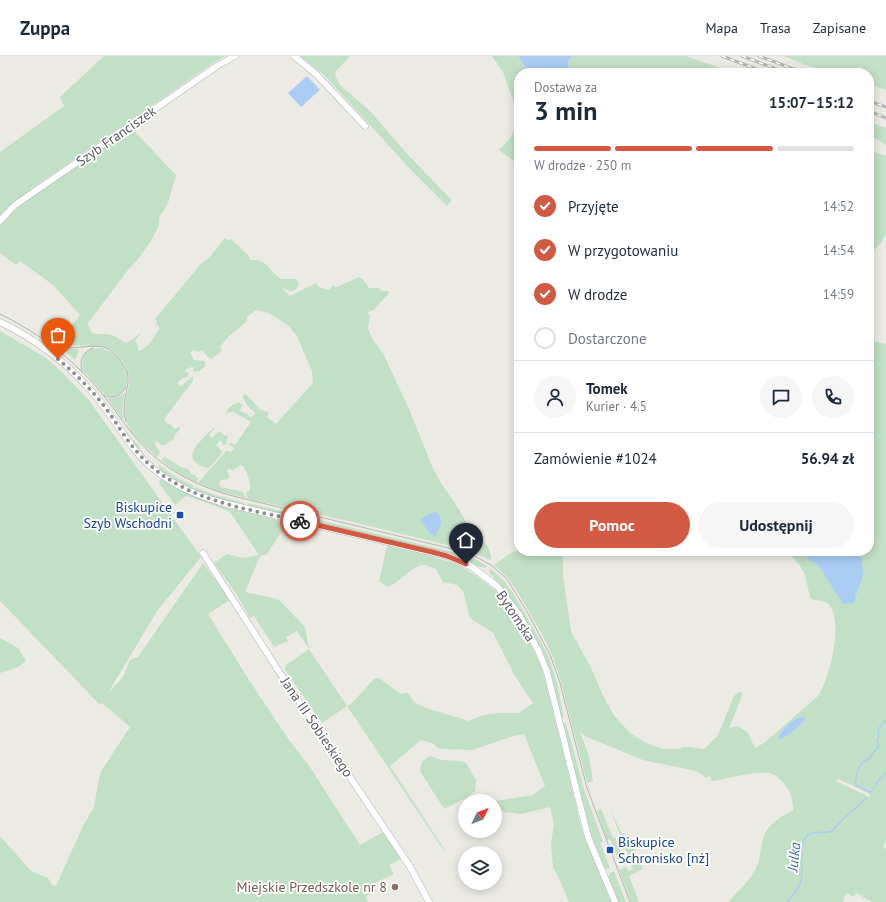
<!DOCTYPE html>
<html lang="pl">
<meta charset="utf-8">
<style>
body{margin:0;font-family:"PT Sans",sans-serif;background:#f6f6f7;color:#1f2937;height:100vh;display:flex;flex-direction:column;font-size:15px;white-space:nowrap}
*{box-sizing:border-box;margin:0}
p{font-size:13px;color:#747a83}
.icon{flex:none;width:22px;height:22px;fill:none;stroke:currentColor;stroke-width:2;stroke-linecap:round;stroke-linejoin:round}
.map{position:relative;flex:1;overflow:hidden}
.details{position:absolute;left:514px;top:12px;width:360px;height:488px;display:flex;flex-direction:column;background:#fff;border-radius:16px;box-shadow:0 2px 10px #0003}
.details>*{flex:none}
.needle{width:26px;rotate:47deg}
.controls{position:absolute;left:458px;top:738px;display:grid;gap:8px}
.controls a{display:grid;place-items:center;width:44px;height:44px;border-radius:50%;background:#fff;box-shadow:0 2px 10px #0003;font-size:20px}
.pin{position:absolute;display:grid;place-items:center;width:34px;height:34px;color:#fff;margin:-41px -17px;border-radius:50% 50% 50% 0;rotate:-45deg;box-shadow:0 0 4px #0007}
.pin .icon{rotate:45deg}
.courier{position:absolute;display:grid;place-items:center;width:40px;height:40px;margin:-20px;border:3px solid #d35a42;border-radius:50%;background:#fff;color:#222;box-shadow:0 1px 5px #0007}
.headline em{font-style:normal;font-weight:700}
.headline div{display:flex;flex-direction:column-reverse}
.headline{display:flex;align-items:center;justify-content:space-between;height:68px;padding:0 20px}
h1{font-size:26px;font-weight:700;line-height:30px}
.bar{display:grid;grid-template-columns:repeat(4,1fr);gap:6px 4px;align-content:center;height:48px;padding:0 20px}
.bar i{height:5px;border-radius:3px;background:#e0e1e3}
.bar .current{background:#d35a42}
.bar p{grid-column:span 4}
.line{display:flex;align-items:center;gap:10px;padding:0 20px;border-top:1px solid #e0e1e3}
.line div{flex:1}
.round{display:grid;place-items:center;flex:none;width:42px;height:42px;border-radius:21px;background:#f6f6f7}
ol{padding:0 20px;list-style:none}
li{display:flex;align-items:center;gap:12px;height:44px}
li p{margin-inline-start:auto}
li .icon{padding:4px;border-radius:50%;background:#d35a42;color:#fff;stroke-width:4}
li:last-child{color:#747a83}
li i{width:22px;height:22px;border:2px solid #e0e1e3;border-radius:50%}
.primary-button{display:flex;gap:8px;margin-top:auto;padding:8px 20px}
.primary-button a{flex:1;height:46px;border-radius:24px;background:#d35a42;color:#fff;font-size:16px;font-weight:700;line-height:46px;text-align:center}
.primary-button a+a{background:#f6f6f7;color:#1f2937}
header{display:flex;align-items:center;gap:24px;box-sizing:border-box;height:56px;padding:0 20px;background:#fff;border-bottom:1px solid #e0e1e3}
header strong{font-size:19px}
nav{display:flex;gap:22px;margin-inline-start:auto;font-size:14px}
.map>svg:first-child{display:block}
.green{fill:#c2e0c5;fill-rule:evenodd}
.water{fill:#abcdf4}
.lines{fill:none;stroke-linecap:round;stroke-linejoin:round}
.stream{stroke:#abcdf4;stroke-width:1.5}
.minor-casing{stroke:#b5b7bb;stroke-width:7}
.minor{stroke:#fff;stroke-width:6}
.tram{stroke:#b3b4b4;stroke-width:1}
.rail-casing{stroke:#b3b4b4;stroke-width:3}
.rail{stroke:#fff;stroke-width:1.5;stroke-dasharray:4.5;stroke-linecap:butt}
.done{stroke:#8e8f8f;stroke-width:4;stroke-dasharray:0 7.2}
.route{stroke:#d35a42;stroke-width:5}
.transit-dot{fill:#1a4fb4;stroke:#fff;stroke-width:1.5}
.education-dot{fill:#8d6e63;stroke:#fff;stroke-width:1.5}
.labels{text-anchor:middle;stroke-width:3.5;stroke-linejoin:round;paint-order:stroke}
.street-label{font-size:14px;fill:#5b5d62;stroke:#fff}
.transit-label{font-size:14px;fill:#164399;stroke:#fff;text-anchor:end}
.education-label{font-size:14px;fill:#785e54;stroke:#fff;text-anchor:end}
.water-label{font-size:15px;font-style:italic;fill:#4e73ac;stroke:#fff}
</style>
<header>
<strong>Zuppa</strong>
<nav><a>Mapa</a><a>Trasa</a><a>Zapisane</a></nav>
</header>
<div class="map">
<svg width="886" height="846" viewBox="0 0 886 846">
<rect width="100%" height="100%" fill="#ecebe3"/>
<path class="green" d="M104 0H225L213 7 130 65 31 133 0 161V96L64 50 60 41Z
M300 0H350L336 15 335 19 340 29 371 56 408 99 452 144 447 150 413 116 324 19Z
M492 0H518L529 17H519V109L499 94 508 85 518 69 514 47 503 16Z
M572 0H686L735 17H570L568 6Z
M784 0H886V34L869 28V17H833L803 8Z
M869 66 886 72V89L873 81H869Z
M134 75 176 119 168 147 159 162V170L152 183 139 202 128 214 88 267C88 271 91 273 91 277 98 279 105 277 111 279 117 280 121 285 126 287L129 286 142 276 135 285 138 289V295C148 293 154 281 159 273V270L156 269 157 265 155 263 200 209 210 201 225 182 228 184 231 183 248 199 250 204C268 203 268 214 281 223H296L299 228C294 239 290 235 281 231L290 240 316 227 319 231 327 234 331 232 332 229 337 231 359 221 363 223 369 232H379L382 235H388L389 237 374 254 368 256 370 260 368 273 374 285 383 297 409 353 432 410 441 427 458 452 470 473 476 480 487 489 490 496 491 504 466 494 447 489 353 466 248 443 246 437 250 434C250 427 249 423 247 417 242 408 243 407 233 414L228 413 227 415 230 420C228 425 225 423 221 424L219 427 220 431 244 436 245 442 215 434 198 427 226 395 231 396 234 392 229 388 230 386 235 389 251 366 232 355 231 357 229 356 226 358C227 351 233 349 239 346L242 349 240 355 249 359 250 361 251 362 255 358V356L249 352 242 340 246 338 260 353 269 357 267 361 276 368 313 327 312 315 297 280 288 269 281 265 269 257 256 254 248 260 246 266 229 280 220 291 222 294 220 297 211 303 208 301 202 294 198 296 194 294 190 296 194 304 204 305 206 308C204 312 200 316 195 316L193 314 194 312 192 311 186 313 185 316 189 317 188 321 183 322 178 326V328L181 330 193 320V325L164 363 166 367 171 369 175 373 179 371 180 373 175 379 173 384 165 389H161L157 385 155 386V389L160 396 157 401C146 391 130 379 126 364 121 347 133 330 128 315 127 311 123 306 120 303 110 290 104 290 88 291V289L59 290V286L80 259 53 229 20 205 16 209 0 197V169L24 145 114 83Z
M869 94 886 100V178L881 187 869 199Z
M0 275 46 302 62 316 88 343 201 501 157 555 108 637 123 621 130 604 138 601 203 507 230 544 208 558 249 624 289 684 310 711 360 789 383 776 402 802 389 809 394 818 373 828 376 835 366 840 368 846H0V780L31 815 48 822 52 829 56 830 82 772 94 751 100 717 130 671 102 647 100 649 0 545Z
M869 284 886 288V785L883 790 886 793V846H872L856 837 854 841 846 837 843 846H728C738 835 751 824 757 810 761 801 760 792 763 783 767 768 780 761 793 754 793 749 792 743 791 739 787 730 779 719 769 717 755 715 726 723 712 725L710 720 706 722 703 719 695 715 643 704 587 681 580 676 589 700 593 725 587 727 561 626 553 601 543 580 517 535 509 523 494 509 508 499 519 493V495H563V520L571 575 593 616 602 637 613 658 630 677 646 687 663 693H679L684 691H690L704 693 718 679 733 642C735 639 737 636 741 636L742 640 729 672 738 670 748 677 755 692 764 687 818 640C830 622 843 568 830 550 826 543 816 546 810 542L805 518 800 510 787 495H804L806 500 809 503 818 509 834 532 854 539 855 537H857L864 515C861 510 863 508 862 504 861 500 860 499 860 495H869ZM803 660 806 663C797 671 789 681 777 683 783 672 792 664 803 660ZM837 723 854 730 871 739 867 742V740L836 725Z
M62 292 79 293 75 304Z
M100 292C111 293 124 306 127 317 130 331 119 344 105 339L83 315 82 310 83 302 86 296 91 293Z
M73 311 97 336 132 383 139 389 140 393 136 390 101 342 73 312Z
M125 337 122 353 123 364 107 342 117 341Z
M215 372 209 379 212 382 219 375 224 379 228 380 226 388 222 389 223 387 220 384 216 389 219 391 220 394H222V397L209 412C201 411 189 406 193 396 195 389 207 379 212 373Z
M164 401C172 404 179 412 188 413L192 419H195L197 422H199L196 427 172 413 161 404Z
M158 408 176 421 194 430 192 434 161 415 158 410Z
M163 423 187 437 200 442 287 467 267 498 260 500 245 536 278 543 305 571 309 593 347 650 351 648 374 623 379 622 401 638 408 637 414 646 426 652 469 665 483 659 501 657H519L533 647 515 620 493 577 470 562 463 535 457 529 443 526 436 513C432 512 427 509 423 509 412 510 399 527 388 531L379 525 387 490 424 498 459 509 478 521 496 535 524 575 540 607 550 642 582 774 612 846H569L558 820 553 812 551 787 554 768 550 751 522 758 503 756 495 745 533 739 545 730 524 678 510 681 472 694 440 693 432 687 421 684 390 710 443 791 444 795 347 650 322 667 285 614 286 609 309 593 297 575 286 581 288 585 274 591 254 560 250 562 237 539 214 507 227 498 243 502 259 499 230 456 202 445 186 440 175 449 159 427 160 424Z
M195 431 213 438 244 447V449L227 446 194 434Z
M248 447 465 499 477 504 487 510 486 512 481 511 248 451Z
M491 513 505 526 513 537 539 582 549 602 557 627 564 662 561 660 545 602 518 553 489 516Z
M0 582 18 592 26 605 18 611 0 617Z
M563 667H566L584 733 603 786 600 787 610 812 606 813 603 811 589 777Z
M430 700 441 704 461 705 466 707 476 724 475 735 468 741 444 753 420 715 422 706Z
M601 753 613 782 615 781 624 803 623 806 620 808 610 783 607 784 597 755Z
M610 753 622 778 624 777 628 786 631 785 643 813 629 820 639 846H631L619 814 626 811 629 815 633 813Z
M614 815 626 846H618L608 822 610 817Z"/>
<path class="water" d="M518 0H572L568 6 570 17H529Z
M307 20 320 34 301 51 288 37Z
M436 456C445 463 440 472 435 480L429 476 420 464 431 457Z
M804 495H860C860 498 861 500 862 504 863 508 861 509 864 515L857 538 855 537 854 538 856 539 854 547 843 548 818 509 809 504 806 500Z
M803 660 806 663C798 670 789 682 777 683 783 672 791 664 803 660Z"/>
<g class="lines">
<path class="stream" d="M870 736 855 729C858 716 856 707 871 702L872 698 879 690 877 685 879 680 878 674 882 668 886 665
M869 737 873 734 878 725 886 716
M787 846C792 840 799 833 801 825 804 813 797 788 808 779 815 774 825 778 832 775L843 763 867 742"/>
<g class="minor-casing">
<path id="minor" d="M294 0 316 18 365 70
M0 165 15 149 217 10 235 0
M0 266C35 283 68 308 93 337 109 355 120 375 135 394 157 422 192 439 227 448L447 500 472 511 497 530 518 557 538 594 547 616 588 781 615 846
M203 497 276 611 409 809 429 846"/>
</g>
<use href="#minor" class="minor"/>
<path class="tram" d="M0 258C35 275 66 298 92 326 108 343 120 363 135 381 162 413 197 431 237 441L469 497 491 509 507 523 529 559 551 601 560 627 587 732 630 846
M55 290C71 295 88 288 104 291 110 293 114 297 118 302 121 306 125 310 127 315 132 329 119 348 126 366
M82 316C79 305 82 296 93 292
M103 339C112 343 121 341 126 331"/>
<g class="rail-casing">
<path id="rail" d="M722 0 767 17
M742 0 787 17
M759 0 804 17
M869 45 886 51
M869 55 886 62"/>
</g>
<use href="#rail" class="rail"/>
</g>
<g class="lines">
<path class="done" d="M58 303C77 319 95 337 110 358 119 371 127 385 138 397 179 444 243 452 300 465"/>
<path class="route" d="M300 465 432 496 447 500 466 508"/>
</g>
<g class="transit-dot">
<rect x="176" y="455" width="8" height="8" rx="2"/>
<rect x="606" y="790" width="8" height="8" rx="2"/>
</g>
<circle class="education-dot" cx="395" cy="831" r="4"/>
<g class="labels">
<g class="street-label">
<text transform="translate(116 80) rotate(-35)" y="5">Szyb Franciszek</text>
<text transform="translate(516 560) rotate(56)" y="5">Bytomska</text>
<text transform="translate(317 671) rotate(56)" y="5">Jana III Sobieskiego</text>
</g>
<g class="transit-label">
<text x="172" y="456">Biskupice<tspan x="172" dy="16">Szyb Wschodni</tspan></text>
<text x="618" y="791" text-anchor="start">Biskupice<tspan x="618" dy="16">Schronisko [nż]</tspan></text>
</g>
<g class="education-label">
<text x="387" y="836">Miejskie Przedszkole nr 8</text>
</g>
<g class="water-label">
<text transform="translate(794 801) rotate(-83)" y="5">Julka</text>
</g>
</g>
</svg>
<div class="controls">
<a><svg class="needle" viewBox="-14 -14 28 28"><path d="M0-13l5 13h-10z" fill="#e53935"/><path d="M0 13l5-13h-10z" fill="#747a83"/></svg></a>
<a><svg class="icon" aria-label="layers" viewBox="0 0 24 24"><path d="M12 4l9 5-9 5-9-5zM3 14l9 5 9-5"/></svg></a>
</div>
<div class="pin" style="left:58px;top:303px;background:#ea580c"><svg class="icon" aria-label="bag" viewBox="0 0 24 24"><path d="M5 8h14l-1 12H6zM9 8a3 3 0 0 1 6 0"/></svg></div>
<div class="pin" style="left:466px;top:508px;background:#1f2937"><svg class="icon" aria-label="home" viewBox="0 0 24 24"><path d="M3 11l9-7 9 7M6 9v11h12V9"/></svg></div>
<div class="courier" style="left:300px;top:465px"><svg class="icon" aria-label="bike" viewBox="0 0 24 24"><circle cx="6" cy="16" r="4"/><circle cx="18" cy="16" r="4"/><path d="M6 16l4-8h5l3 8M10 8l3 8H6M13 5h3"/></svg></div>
<section class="details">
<div class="headline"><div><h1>3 min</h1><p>Dostawa za</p></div><em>15:07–15:12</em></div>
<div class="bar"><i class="current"></i><i class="current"></i><i class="current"></i><i></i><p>W drodze · 250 m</p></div>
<ol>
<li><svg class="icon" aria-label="check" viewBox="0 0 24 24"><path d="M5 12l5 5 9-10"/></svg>Przyjęte<p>14:52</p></li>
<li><svg class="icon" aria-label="check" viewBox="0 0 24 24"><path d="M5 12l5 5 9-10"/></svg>W przygotowaniu<p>14:54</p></li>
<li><svg class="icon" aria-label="check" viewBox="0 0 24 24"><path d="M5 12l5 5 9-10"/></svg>W drodze<p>14:59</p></li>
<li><i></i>Dostarczone</li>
</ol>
<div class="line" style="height:72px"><a class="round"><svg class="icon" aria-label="person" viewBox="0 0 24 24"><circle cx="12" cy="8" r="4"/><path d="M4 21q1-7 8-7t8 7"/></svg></a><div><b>Tomek</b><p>Kurier · 4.5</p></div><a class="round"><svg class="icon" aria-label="chat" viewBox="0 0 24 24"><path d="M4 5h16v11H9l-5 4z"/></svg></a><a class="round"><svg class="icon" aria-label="phone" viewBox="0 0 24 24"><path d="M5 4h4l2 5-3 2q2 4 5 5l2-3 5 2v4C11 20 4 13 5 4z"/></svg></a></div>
<div class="line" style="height:52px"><div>Zamówienie #1024</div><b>56.94 zł</b></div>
<div class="primary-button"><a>Pomoc</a><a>Udostępnij</a></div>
</section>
</div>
